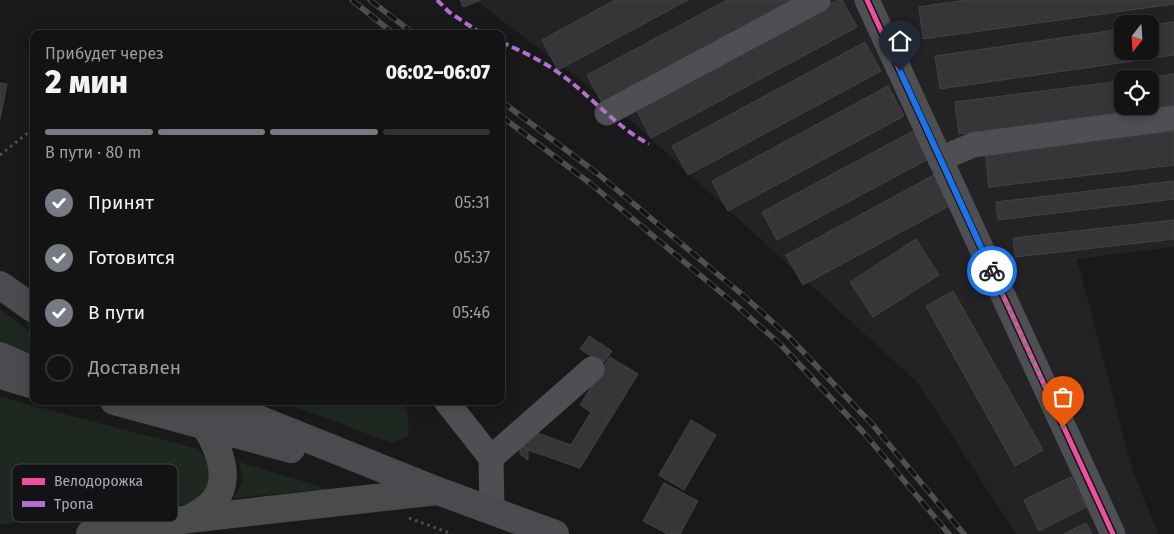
<!DOCTYPE html>
<html lang="ru">
<meta charset="utf-8">
<style>
body{margin:0;font-family:"Fira Sans",sans-serif;background:#202022;color:#f1f3f6;height:100vh;display:flex;flex-direction:column;font-size:19px;white-space:nowrap}
*{box-sizing:border-box;margin:0}
p{font-size:16px;color:#9d9ea0}
.icon{flex:none;width:28px;height:28px;fill:none;stroke:currentColor;stroke-width:2;stroke-linecap:round;stroke-linejoin:round}
.map{position:relative;flex:1;overflow:hidden}
.side{position:absolute;left:30px;top:30px;width:475px;height:375px;display:flex;flex-direction:column;background:#131314;border-radius:10px;box-shadow:0 2px 12px #0003,0 0 0 1px #323234}
.side>*{flex:none}
.needle{width:32px;rotate:197deg}
.buttons{position:absolute;left:1114px;top:15px;display:grid;gap:10px}
.buttons a{display:grid;place-items:center;width:45px;height:45px;border-radius:10px;background:#131314;box-shadow:0 2px 12px #0003,0 0 0 1px #323234;font-size:25px}
.pin{position:absolute;display:grid;place-items:center;width:42px;height:42px;color:#fff;margin:-51px -21px;border-radius:50% 50% 50% 0;rotate:-45deg;box-shadow:0 0 5px #0007}
.pin .icon{rotate:45deg}
.courier{position:absolute;display:grid;place-items:center;width:50px;height:50px;margin:-25px;border:4px solid #1a73e8;border-radius:50%;background:#fff;color:#222;box-shadow:0 1px 6px #0007}
.head em{font-style:normal;font-weight:800}
.head div{display:flex;flex-direction:column-reverse}
.head{display:flex;align-items:center;justify-content:space-between;height:85px;padding:0 15px}
h1{font-size:32px;font-weight:800;line-height:38px}
.bar{display:grid;grid-template-columns:repeat(4,1fr);gap:8px 5px;align-content:center;height:60px;padding:0 15px}
.bar i{height:6px;border-radius:4px;background:#323234}
.bar .active{background:#777a83}
.bar p{grid-column:span 4}
ol{padding:0 15px;list-style:none}
li{display:flex;align-items:center;gap:15px;height:55px}
li p{margin-inline-start:auto}
li .icon{padding:5px;border-radius:50%;background:#777a83;color:#fff;stroke-width:4}
li:last-child{color:#9d9ea0}
li i{width:28px;height:28px;border:2px solid #323234;border-radius:50%}
.map>svg:first-child{display:block}
.built{fill:#232326;fill-rule:evenodd}
.green{fill:#1f2721}
.building{fill:#363638;stroke:#424346}
.lines{fill:none;stroke-linecap:round;stroke-linejoin:round}
.path{stroke:#4f5054;stroke-width:3;stroke-dasharray:2.5 4;stroke-linecap:butt}
.minor{stroke:#4d4f53;stroke-width:25}
.major{stroke:#4b4b4e;stroke-width:28}
.highway{stroke:#4b4b4f;stroke-width:28}
.rail-casing{stroke:#4d4f52;stroke-width:5.5}
.rail{stroke:#131316;stroke-width:4;stroke-dasharray:11;stroke-linecap:butt}
.quiet{stroke:#b36fd0;stroke-width:4;stroke-dasharray:8 4;stroke-linecap:butt}
.cycleway-casing{stroke:#131316;stroke-width:8}
.cycleway{stroke:#ef4d9e;stroke-width:5}
.done{stroke:#777a83;stroke-width:5;stroke-dasharray:0 9}
.route{stroke:#1a73e8;stroke-width:6}
.key{fill:#131316;stroke:#404248;stroke-width:1}
.key-label{font-size:14px;fill:#aaaebb}
</style>
<div class="map">
<svg width="1174" height="534" viewBox="0 0 1174 534">
<rect width="100%" height="100%" fill="#19191a"/>
<path class="built" d="M475 0H1174V247L1077 259 1132 469 1158 534H1016L917 382 617 108ZM1122 24H1150V51H1122ZM1122 79H1150V106H1122Z"/>
<path class="green" d="M0 309 34 335V357L0 342Z
M0 397 198 449 212 465 207 487 191 504 0 524Z
M275 401H403L407 411 409 436 392 443 315 414Z
M239 462 328 489 234 498 243 479Z"/>
<path class="building" d="M460 0H481L463 7Z
M615 0H688L558 70 542 40Z
M727 0H797L603 105 587 75Z
M838 0H842L857 27 651 138 636 109Z
M966 0H1174V4L923 39 919 7Z
M1174 22V55L940 89 935 56 1122 29V51H1150V25Z
M865 42 881 71 688 175 672 146Z
M1174 74V107L959 134 955 102 1122 81V106H1150V79H1139Z
M0 83 7 84 0 119Z
M888 86 904 116 728 211 712 181Z
M915 130 930 158 777 240 762 212Z
M1174 131V165L989 187 985 153Z
M934 175 951 205 803 285 786 255Z
M1174 181V199L998 220 996 202Z
M1174 220V239L1015 257 1013 238Z
M916 239 939 275 873 317 850 282Z
M953 291 1043 450 1015 466 926 306Z
M589 336 612 351 603 364 580 349Z
M610 357 638 374 580 468 528 450 520 444 526 429 571 445 591 412 580 405Z
M691 420 716 435 684 490 659 475Z
M520 444 528 450V460L520 454Z
M1071 477 1086 507 1039 531 1024 500Z
M664 483 698 501 680 534H668L643 521Z
M1086 523 1092 534H1064Z"/>
<g class="lines">
<path class="path" d="M0 155 34 128
M409 518 452 534"/>
<path class="minor" d="M867 0 1113 534
M607 113 818 0
M940 159 973 145 1174 118
M446 401 491 458 492 510
M491 458 592 369"/>
<path class="major" d="M0 375 34 385
M187 401C207 425 238 471 214 501 207 509 198 514 189 519
M90 534 189 519 438 491"/>
<path class="highway" d="M0 285 34 309
M0 356 34 371
M114 401 291 449
M213 401 438 491 555 534"/>
<g class="rail-casing">
<path id="rail" d="M352 0 394 34
M370 0 414 34
M501 101 598 174 745 297 788 336 872 424 964 534
M501 116 591 184 737 306 780 344 863 432 949 534"/>
</g>
<use href="#rail" class="rail"/>
<path class="quiet" d="M437 0 449 12 482 34
M501 42C521 51 541 60 559 73 590 95 615 126 649 144"/>
<g class="cycleway-casing">
<path id="cycleway" d="M867 0 1113 534"/>
</g>
<use href="#cycleway" class="cycleway"/>
</g>
<g class="lines">
<path class="done" d="M992 271 1063 427"/>
<path class="route" d="M900 71 992 271"/>
</g>
<rect x="12" y="464" width="166" height="58" rx="8" class="key"/>
<rect x="22" y="478" width="23" height="7" fill="#ef4d9e"/>
<rect x="22" y="501" width="23" height="6" fill="#b36fd0"/>
<g class="key-label">
<text x="54" y="486">Велодорожка</text>
<text x="54" y="509">Тропа</text>
</g>
</svg>
<div class="buttons">
<a><svg class="needle" viewBox="-14 -14 28 28"><path d="M0-13l5 13h-10z" fill="#e53935"/><path d="M0 13l5-13h-10z" fill="#9d9ea0"/></svg></a>
<a><svg class="icon" aria-label="locate" viewBox="0 0 24 24"><circle cx="12" cy="12" r="6"/><path d="M12 2v4M12 18v4M2 12h4M18 12h4"/></svg></a>
</div>
<div class="pin" style="left:1063px;top:427px;background:#ea580c"><svg class="icon" aria-label="bag" viewBox="0 0 24 24"><path d="M5 8h14l-1 12H6zM9 8a3 3 0 0 1 6 0"/></svg></div>
<div class="pin" style="left:900px;top:71px;background:#1f2937"><svg class="icon" aria-label="home" viewBox="0 0 24 24"><path d="M3 11l9-7 9 7M6 9v11h12V9"/></svg></div>
<div class="courier" style="left:992px;top:271px"><svg class="icon" aria-label="bike" viewBox="0 0 24 24"><circle cx="6" cy="16" r="4"/><circle cx="18" cy="16" r="4"/><path d="M6 16l4-8h5l3 8M10 8l3 8H6M13 5h3"/></svg></div>
<section class="side">
<div class="head"><div><h1>2 мин</h1><p>Прибудет через</p></div><em>06:02–06:07</em></div>
<div class="bar"><i class="active"></i><i class="active"></i><i class="active"></i><i></i><p>В пути · 80 m</p></div>
<ol>
<li><svg class="icon" aria-label="check" viewBox="0 0 24 24"><path d="M5 12l5 5 9-10"/></svg>Принят<p>05:31</p></li>
<li><svg class="icon" aria-label="check" viewBox="0 0 24 24"><path d="M5 12l5 5 9-10"/></svg>Готовится<p>05:37</p></li>
<li><svg class="icon" aria-label="check" viewBox="0 0 24 24"><path d="M5 12l5 5 9-10"/></svg>В пути<p>05:46</p></li>
<li><i></i>Доставлен</li>
</ol>
</section>
</div>
